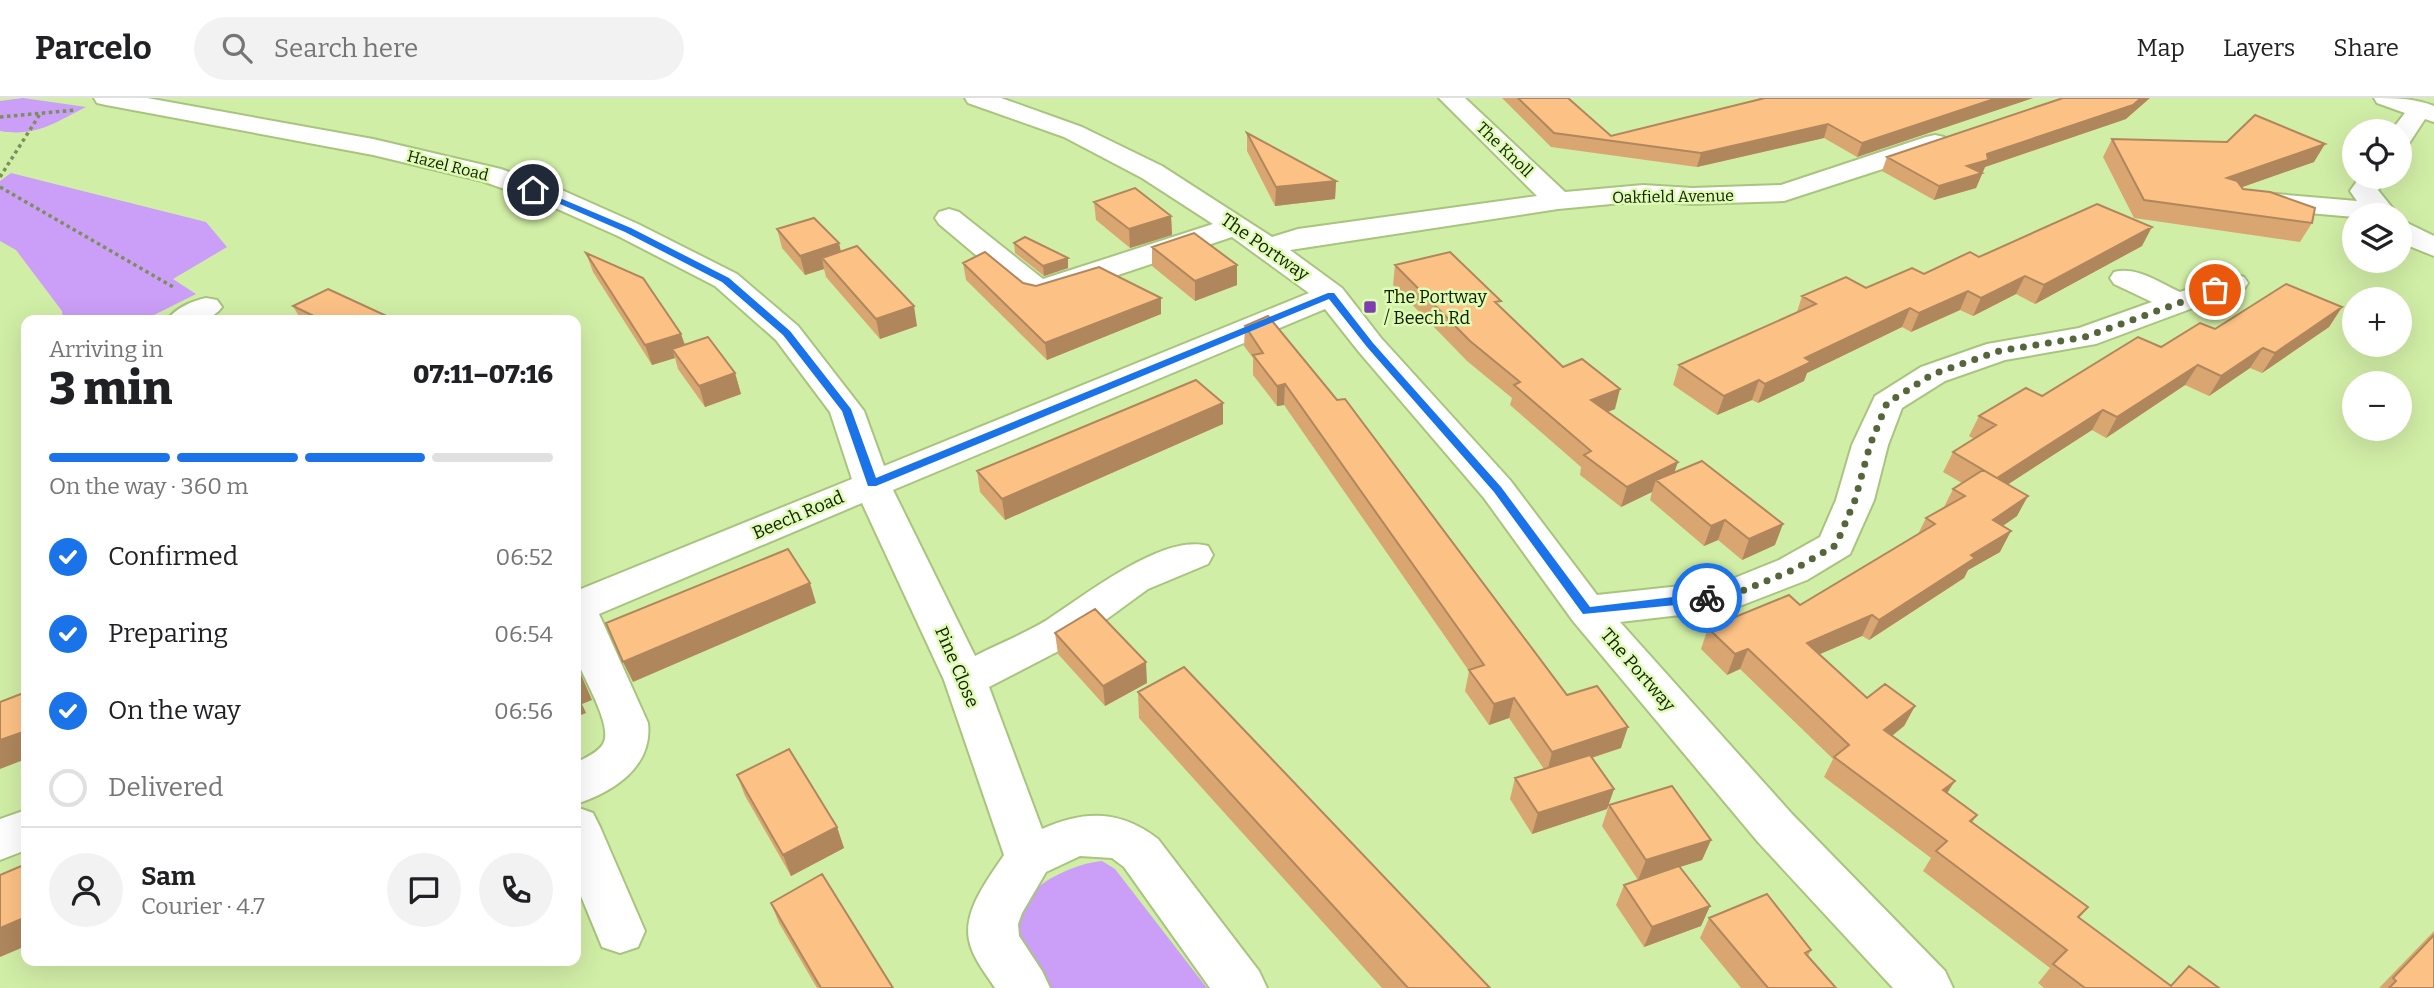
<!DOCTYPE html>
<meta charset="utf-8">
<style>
body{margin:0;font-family:Bitter,serif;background:#f2f2f2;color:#202124;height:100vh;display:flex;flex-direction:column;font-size:26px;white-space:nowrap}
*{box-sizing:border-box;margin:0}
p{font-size:23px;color:#757577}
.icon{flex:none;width:38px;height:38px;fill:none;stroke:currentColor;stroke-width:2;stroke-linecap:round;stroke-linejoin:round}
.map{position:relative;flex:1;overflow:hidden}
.sheet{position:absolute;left:21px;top:217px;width:560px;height:651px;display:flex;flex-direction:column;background:#fff;border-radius:14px;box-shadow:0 7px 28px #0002}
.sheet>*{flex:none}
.tools{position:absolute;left:2342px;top:21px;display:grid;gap:14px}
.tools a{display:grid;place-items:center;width:70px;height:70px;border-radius:50%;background:#fff;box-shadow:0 7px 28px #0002;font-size:35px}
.pin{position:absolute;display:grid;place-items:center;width:60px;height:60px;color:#fff;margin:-30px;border:4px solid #fff;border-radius:50%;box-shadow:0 2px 7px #0007}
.courier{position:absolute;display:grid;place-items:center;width:70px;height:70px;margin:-35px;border:5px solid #1a73e8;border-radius:50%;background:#fff;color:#222;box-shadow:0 2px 9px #0007}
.head em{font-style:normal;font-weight:800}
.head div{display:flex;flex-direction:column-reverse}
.head{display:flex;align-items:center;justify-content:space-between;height:119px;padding:0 28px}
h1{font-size:46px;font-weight:800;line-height:52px}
.bar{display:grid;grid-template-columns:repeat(4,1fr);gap:10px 7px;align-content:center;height:84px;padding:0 28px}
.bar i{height:9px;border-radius:5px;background:#e0e0e0}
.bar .on{background:#1a73e8}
.bar p{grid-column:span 4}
.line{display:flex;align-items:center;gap:18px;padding:0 28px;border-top:2px solid #e0e0e0}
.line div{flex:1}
.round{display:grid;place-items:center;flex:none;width:74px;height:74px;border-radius:37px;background:#f2f2f2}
ol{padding:0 28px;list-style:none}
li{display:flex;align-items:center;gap:21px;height:77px}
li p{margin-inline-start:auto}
li .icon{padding:7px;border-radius:50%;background:#1a73e8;color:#fff;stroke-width:4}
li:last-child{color:#757577}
li i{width:38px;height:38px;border:4px solid #e0e0e0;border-radius:50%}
header{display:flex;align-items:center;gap:42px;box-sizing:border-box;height:98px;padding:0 35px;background:#fff;border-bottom:2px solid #e0e0e0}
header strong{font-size:33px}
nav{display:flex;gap:38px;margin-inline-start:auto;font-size:24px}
.search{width:490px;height:63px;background:#f2f2f2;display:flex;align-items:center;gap:18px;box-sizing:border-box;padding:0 24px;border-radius:38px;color:#757577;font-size:26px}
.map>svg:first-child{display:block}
.green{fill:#cb9ef8}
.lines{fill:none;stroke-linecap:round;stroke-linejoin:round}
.minor-casing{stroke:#a8c47e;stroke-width:4}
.path{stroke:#7b8f5c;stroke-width:3.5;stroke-dasharray:3.5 3.5;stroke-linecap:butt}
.minor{fill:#fff;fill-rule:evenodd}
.wall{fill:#d9a672}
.shaded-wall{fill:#b0875d}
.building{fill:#fcc185;stroke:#b0875d;stroke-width:2}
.route{fill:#1a73e8}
.done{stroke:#56663b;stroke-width:7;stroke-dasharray:0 12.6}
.poi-dot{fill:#7e3eb2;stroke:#defcb3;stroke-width:2.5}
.labels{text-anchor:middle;stroke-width:5;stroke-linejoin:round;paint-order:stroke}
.far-street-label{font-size:16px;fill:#131d02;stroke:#defcb3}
.street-label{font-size:18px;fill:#131d02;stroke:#defcb3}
.poi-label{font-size:18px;fill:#131d02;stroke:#defcb3;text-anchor:start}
</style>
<header>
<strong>Parcelo</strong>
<div class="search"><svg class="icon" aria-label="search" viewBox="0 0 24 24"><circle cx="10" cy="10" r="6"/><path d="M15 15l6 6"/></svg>Search here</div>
<nav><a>Map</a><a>Layers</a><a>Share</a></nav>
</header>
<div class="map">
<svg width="2434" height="890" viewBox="0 0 2434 890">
<rect width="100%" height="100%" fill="#d1eea6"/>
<path class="green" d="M23 0 86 9C54 25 36 39 0 33V3Z
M11 75 206 124 227 149 173 181 196 196 144 222H63L62 213 16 152 0 143V83Z
M1102 763 1115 771 1207 890H1048L1010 833C1013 825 1015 813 1020 807 1038 783 1073 766 1102 763Z"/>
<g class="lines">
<g class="minor-casing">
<path id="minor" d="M94 0H147L373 41 501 71 564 93 638 126 737 176 798 228 864 313 884 368 1309 195 1232 139 1049 200 1038 202 1027 200 939 126 935 120 939 114 949 111 959 114 1043 181 1213 126 1142 80 1064 39 968 5 965 0H1001L1082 29 1162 68 1272 139 1298 131 1537 98 1439 0H1465L1565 94 1643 87 1692 90 1781 87 1926 39 1935 37 1944 39 1948 45 1944 51 1784 103 1692 106 1643 103 1558 111 1290 152 1342 190 1381 240 1510 382 1597 497 1727 483 1779 462 1820 439 1836 402 1852 347 1875 298 1921 269 1987 246 2079 230 2152 204 2114 186 2110 180 2114 174C2137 168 2160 185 2180 194L2233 176 2244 179 2248 185 2244 191 2096 246 2005 262 1945 283 1902 310 1888 347 1874 402 1850 456 1807 482 1732 511 1620 524 1792 716 1945 873 1953 890H1893L1758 744 1573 523 1484 400 1359 254 1325 211 893 392 975 558C998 546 1024 536 1047 522 1084 498 1163 435 1208 448L1213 457 1208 466 1148 491 1074 545 989 589 1042 731C1085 712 1120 712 1158 741L1259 873 1267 890H1210L1124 769 1112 760 1080 758 1046 774 1022 815 1018 826 1019 838 1042 873 1050 890H995C986 876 972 859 969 842 963 812 989 780 1004 757L944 582 862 405 599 516 648 625C653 669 613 694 576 706V665C584 660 598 655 603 646 614 628 582 579 576 559 571 540 576 513 576 493L852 381 830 314 776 242 715 188 618 138 544 105 482 83 373 57 106 7 97 5Z
M2374 0C2395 0 2414 0 2434 8V24L2425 21 2408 47 2399 49V33H2391L2405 15 2377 5Z
M2360 79H2387L2378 92 2398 117H2354V119L2252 110 2242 108 2238 102 2242 96 2252 94 2357 103 2350 93Z
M2399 121 2434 138V158L2399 144Z
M206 200 217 202 222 209C209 227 186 223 167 222 176 210 192 203 206 200Z
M576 709 593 715 600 729 645 833 638 849 620 855 602 849 576 786Z
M26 712V752L0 762V721Z"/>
</g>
<path class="path" d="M0 19 76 12
M0 79 40 16
M0 89 175 190"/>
<use href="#minor" class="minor"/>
</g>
<path class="wall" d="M1502 0H1568L1611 38 1760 1 1758 0H2033L1857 59 1824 40 1697 69 1551 49Z
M2126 21 1985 69 1976 90 1934 102 1882 73 1887 59Z
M1247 35 1336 83 1335 101 1275 108 1247 53Z
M2112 41 2314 64 2242 89 2243 91 2312 125 2300 144 2134 120 2103 59Z
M1094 104 1171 118 1172 137 1130 150 1096 122Z
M777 131 839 145 841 154 917 228 880 241 826 179 824 171 805 177 782 150Z
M1014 145 1068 160V170L1044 178 1015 155Z
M2142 148 2035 206 2016 196 1973 218 1960 212 1911 234 1902 229 1807 275 1804 283 1758 305 1752 302 1717 317 1673 287 1679 267 1797 214 1802 198 1866 190 1924 176 1979 159Z
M1152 149 1237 167V187L1195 203 1152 168Z
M586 155 685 246 735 275 741 296 705 309 678 271 675 260 652 267 593 174Z
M963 165 1023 185 1161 216 1047 262 966 182Z
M1395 167 1500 209 1563 269 1615 311 1608 314 1675 374 1775 447 1742 462 1718 442 1704 448 1650 402 1652 394 1621 409 1580 377 1581 369 1510 307 1512 300 1467 263 1393 187Z
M293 208 392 222H301Z
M2342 209 2329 229 2262 275 2250 270 2209 298 2185 287 2106 340 2092 332 2008 386 2017 418 2003 428 2000 454 1968 472 1964 480 1869 542 1862 538 1820 556 1867 600 1915 608 1904 628 1892 638 1947 695 1977 717 1972 725 2088 809 2079 820 2171 887 2219 890H2044L2038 885 2050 870 1923 773 1931 760 1824 679 1833 661 1740 571 1727 577 1701 551 1708 530 1800 507 1918 436 1926 420 1944 409 1953 391 1962 385 1943 374 1953 354 1974 341 1969 338 1979 318 2042 298 2161 249 2215 231Z
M1245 228 1567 597 1621 650 1592 660 1614 691 1607 711 1532 736 1510 701 1515 680 1544 671 1509 620 1489 627 1465 593 1469 573 1284 307 1277 308 1253 277V260L1244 248Z
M1223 305V326L1005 422 980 394 977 373Z
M1055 535 1147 585 1105 608 1058 556Z
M1138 594 1490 890H1382L1139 620Z
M737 677 837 729 844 750 791 778 745 698Z
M1609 707 1711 742 1702 762 1680 769 1710 808 1701 828 1644 849 1616 807 1624 787 1638 782 1602 728Z
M771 805 893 890H817L779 825Z
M1709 820 1811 852 1808 858 1836 890H1741L1700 840Z
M2434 833V890H2379Z"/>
<path class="shaded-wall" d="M1997 0H2033L1857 59 1862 45Z
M2141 0H2150L2126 21 1985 69 1976 90 1934 102 1939 88 1967 68 1987 56Z
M1828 26 1824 40 1697 69 1701 55Z
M2325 46 2314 64 2217 98 2227 80Z
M1336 83 1335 101 1275 108 1276 89Z
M1171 118 1172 137 1130 150 1129 131Z
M2152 129 2142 148 2035 206 2044 187Z
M839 145 843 165 822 160 824 171 805 177 800 158Z
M1068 160V170L1044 178 1043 168Z
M1237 167V187L1195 203V183Z
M2025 178 2016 196 1973 218 1981 200Z
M1968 193 1960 212 1911 234 1919 215Z
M1161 200V216L1047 262 1045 245Z
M914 208 917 228 880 241 876 221Z
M2342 209 2329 229 2262 275 2275 255Z
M1910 210 1902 229 1807 275 1804 283 1758 305 1765 286 1805 260Z
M681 236 688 255 672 251 675 260 652 267 645 247Z
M2263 250 2250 270 2209 298 2221 278Z
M2198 267 2185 287 2106 340 2117 319Z
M735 275 741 296 705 309 699 288Z
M1759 282 1752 302 1717 317 1724 298Z
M1285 286 1284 307 1277 308V288Z
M1620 291 1615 311 1587 322 1591 302Z
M1223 305V326L1005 422 1002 401Z
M2103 312 2092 332 1987 400 1997 380Z
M1678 364 1671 384 1656 382 1652 394 1621 409 1627 389Z
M2028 398 2017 418 1982 442 1993 422Z
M1725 422 1718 442 1704 448 1711 428Z
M1783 426 1775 447 1742 462 1749 441Z
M2011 433 2000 454 1968 472 1964 480 1869 542 1879 522 1971 457Z
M810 485 816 505 633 584 623 564Z
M1872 517 1862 538 1799 565 1807 545Z
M1748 551 1740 571 1727 577 1735 556Z
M1146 564 1147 585 1105 608 1103 588Z
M576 565 592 602 582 606 586 615 576 619Z
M1514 600 1509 620 1489 627 1494 606Z
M1915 608 1904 628 1873 653 1884 632Z
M1628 629 1621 650 1547 674 1552 654Z
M26 633V661L0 671V642Z
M1955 683 1942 703 1943 692Z
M1614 691 1607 711 1532 736 1538 715Z
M837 729 844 750 791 778 783 757Z
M1711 742 1702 762 1638 782 1646 762Z
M1710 808 1701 828 1644 849 1652 829Z
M26 819V848L0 859V830Z"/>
<path class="building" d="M1518 0H1568L1611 38 1765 0H1997L1862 45 1828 26 1701 55 1554 35Z
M2063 0H2141L2133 7 1987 56 1988 62 1967 68 1982 75 1939 88 1887 59Z
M2255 17 2325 46 2227 80 2237 83 2243 91 2270 94 2315 110 2312 125 2144 102 2112 41 2227 44Z
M1247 35 1336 83 1276 89Z
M1135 90 1171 118 1129 131 1094 104Z
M2097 106 2152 129 2044 187 2025 178 1981 200 1968 193 1919 215 1910 210 1805 260 1811 264 1765 286 1759 282 1724 298 1679 267 1816 206 1802 198 1846 179 1866 190 1912 170 1924 176 1970 154 1979 159Z
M814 120 839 145 800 158 777 131Z
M1194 135 1237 167 1195 183 1152 149Z
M1025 139 1068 160 1043 168 1014 145Z
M857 148 914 208 876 221 822 160Z
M985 154 1023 185 1036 188 1099 169 1161 200 1045 245 963 165Z
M1450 154 1501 203 1495 204 1563 269 1582 261 1620 291 1591 302 1678 364 1627 389 1584 357 1591 353 1514 287 1520 284 1470 243 1395 167Z
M586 155 643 180 681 236 645 247Z
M2286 186 2342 209 2275 255 2263 250 2221 278 2198 267 2117 319 2103 312 1997 380 1953 354 1996 327 1979 318 2026 290 2042 298 2138 239 2161 249 2200 225 2215 231Z
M328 191 391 220 392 222H322L293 208Z
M1268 218 1337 302 1345 301 1567 597 1597 588 1628 629 1552 654 1514 600 1494 606 1469 572 1484 567 1285 286 1277 288 1253 257 1263 255 1245 228Z
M708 239 735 275 699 288 672 251Z
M1196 282 1223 305 1002 401 977 373Z
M1702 363 1783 426 1749 441 1725 422 1711 428 1656 382Z
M1983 372 2028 398 1993 422 2011 433 1971 457 1975 460 1879 522 1872 517 1807 545 1867 600 1885 586 1915 608 1884 632 1955 683 1943 692 1977 717 1970 723 2088 809 2078 819 2171 888 2189 868 2219 890H2085L2053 866 2067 852 1936 753 1947 743 1834 659 1849 647 1748 551 1735 556 1708 530 1789 497 1800 507 1935 426 1926 420 1965 398 1953 391Z
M788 451 810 485 623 564 606 525Z
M1095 511 1146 564 1103 588 1055 535Z
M1184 569 1490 890H1408L1138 594Z
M26 594V633L0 642V604Z
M789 651 837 729 783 757 737 677Z
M1590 657 1614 691 1538 715 1515 680Z
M1672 688 1711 742 1646 762 1609 707Z
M26 766V819L0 830V777Z
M1679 768 1710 808 1652 829 1624 787Z
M822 776 893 890H821L771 805Z
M1767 796 1811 852 1805 855 1836 890H1768L1709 820Z
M2434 837V890H2389L2396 883 2393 880Z"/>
<path class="route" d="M530 90H536L631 130 729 180 790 233 851 311 876 380 1328 195H1334L1373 245 1501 389 1590 509 1707 495 1713 500 1707 504 1583 516 1494 394 1367 249 1329 201 876 388H868L842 313 783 237 722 184 625 134 530 93Z"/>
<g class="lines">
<path class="done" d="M1707 500 1732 497 1793 472 1836 447 1855 402 1870 347 1887 305 1933 276 1999 253 2085 239 2215 192"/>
</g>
<rect class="poi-dot" x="1363" y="202" width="14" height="14" rx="3.5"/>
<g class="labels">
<g class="far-street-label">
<text transform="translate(1505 51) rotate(44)" y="6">The Knoll</text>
<text transform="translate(448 67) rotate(14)" y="6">Hazel Road</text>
<text transform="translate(1673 98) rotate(-1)" y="6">Oakfield Avenue</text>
</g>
<g class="street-label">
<text transform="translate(1265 149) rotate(35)" y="6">The Portway</text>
<text transform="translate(798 417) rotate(-23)" y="6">Beech Road</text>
<text transform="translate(957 569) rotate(67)" y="6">Pine Close</text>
<text transform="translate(1638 572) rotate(49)" y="6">The Portway</text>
</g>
<g class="poi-label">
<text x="1384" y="205">The Portway<tspan x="1384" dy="21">/ Beech Rd</tspan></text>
</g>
</g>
</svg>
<div class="tools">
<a><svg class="icon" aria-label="locate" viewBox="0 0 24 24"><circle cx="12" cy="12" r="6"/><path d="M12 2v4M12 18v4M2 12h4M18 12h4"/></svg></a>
<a><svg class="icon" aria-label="layers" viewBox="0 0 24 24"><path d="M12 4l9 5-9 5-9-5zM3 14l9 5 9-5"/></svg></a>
<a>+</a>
<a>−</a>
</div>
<div class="pin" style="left:2215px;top:192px;background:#ea580c"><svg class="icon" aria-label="bag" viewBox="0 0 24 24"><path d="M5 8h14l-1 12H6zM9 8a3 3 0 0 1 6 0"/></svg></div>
<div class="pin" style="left:533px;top:92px;background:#1f2937"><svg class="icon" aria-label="home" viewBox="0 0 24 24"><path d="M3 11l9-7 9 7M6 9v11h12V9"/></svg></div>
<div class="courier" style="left:1707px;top:500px"><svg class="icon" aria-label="bike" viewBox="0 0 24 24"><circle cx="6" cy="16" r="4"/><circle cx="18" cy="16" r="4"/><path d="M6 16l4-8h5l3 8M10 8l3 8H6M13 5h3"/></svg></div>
<section class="sheet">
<div class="head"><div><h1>3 min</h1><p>Arriving in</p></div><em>07:11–07:16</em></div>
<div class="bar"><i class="on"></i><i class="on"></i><i class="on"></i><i></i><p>On the way · 360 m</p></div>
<ol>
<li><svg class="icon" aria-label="check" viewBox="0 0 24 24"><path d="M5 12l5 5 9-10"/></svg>Confirmed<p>06:52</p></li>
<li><svg class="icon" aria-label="check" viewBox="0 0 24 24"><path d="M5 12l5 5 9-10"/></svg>Preparing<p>06:54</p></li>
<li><svg class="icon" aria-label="check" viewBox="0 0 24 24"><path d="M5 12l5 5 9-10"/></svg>On the way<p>06:56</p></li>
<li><i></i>Delivered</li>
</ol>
<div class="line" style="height:126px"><a class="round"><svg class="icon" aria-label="person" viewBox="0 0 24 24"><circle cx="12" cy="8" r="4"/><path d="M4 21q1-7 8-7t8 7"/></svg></a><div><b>Sam</b><p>Courier · 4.7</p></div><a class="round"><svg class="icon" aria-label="chat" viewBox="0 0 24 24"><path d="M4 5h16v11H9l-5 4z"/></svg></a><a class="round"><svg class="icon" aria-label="phone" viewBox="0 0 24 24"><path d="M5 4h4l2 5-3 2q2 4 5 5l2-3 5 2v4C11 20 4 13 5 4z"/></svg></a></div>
</section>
</div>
